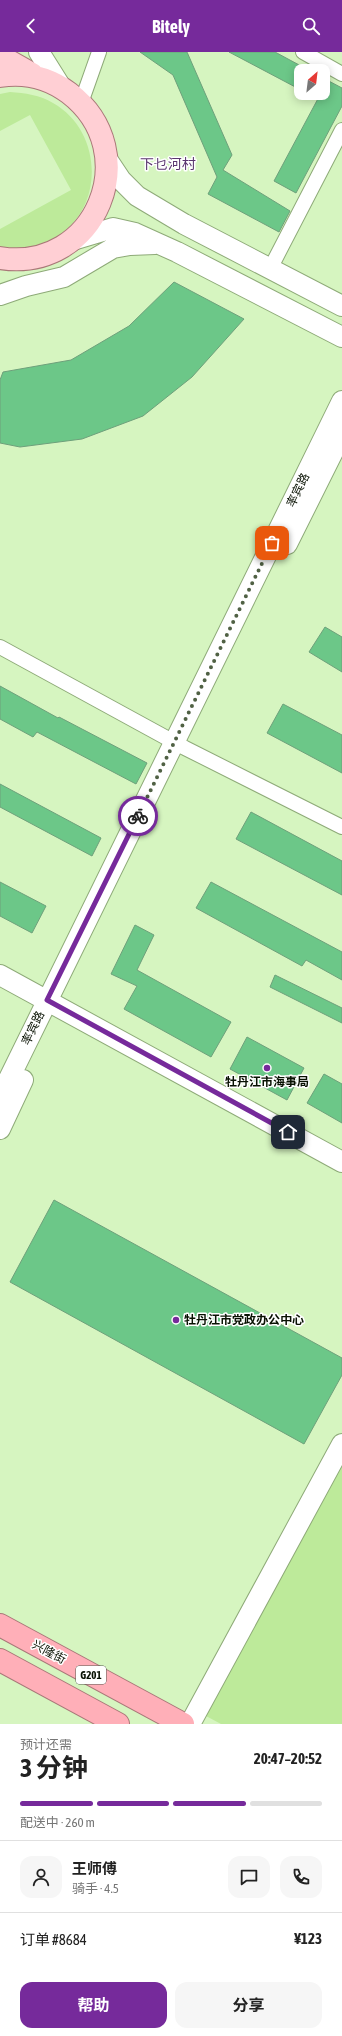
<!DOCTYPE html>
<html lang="zh">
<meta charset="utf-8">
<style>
body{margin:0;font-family:"Asap Condensed","Noto Sans SC",sans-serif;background:#f6f6f6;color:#222;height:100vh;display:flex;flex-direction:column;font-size:15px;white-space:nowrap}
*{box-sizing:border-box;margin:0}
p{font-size:13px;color:#767676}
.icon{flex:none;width:22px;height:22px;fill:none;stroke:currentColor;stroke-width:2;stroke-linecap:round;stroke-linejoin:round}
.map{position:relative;height:1672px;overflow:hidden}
.panel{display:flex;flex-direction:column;background:#fff;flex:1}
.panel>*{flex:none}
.needle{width:26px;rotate:28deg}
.tools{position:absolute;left:294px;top:12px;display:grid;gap:8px}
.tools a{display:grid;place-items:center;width:36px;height:36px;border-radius:8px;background:#fff;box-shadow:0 2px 10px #0003;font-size:20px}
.pin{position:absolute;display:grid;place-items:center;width:34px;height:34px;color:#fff;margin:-17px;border-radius:8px;box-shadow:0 2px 6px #0006}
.courier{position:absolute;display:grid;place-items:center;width:40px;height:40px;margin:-20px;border:3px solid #762a9b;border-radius:50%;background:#fff;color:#222;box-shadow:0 1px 5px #0007}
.head em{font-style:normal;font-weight:700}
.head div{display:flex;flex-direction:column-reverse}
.head{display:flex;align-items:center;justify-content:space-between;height:68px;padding:0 20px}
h1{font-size:26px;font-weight:700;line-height:30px}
.bar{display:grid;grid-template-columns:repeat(4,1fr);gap:6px 4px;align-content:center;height:48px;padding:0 20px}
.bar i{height:5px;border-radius:3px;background:#e0e0e0}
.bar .selected{background:#762a9b}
.bar p{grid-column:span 4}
.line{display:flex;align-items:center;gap:10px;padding:0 20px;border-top:1px solid #e0e0e0}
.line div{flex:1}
.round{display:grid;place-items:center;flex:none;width:42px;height:42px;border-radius:12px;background:#f6f6f6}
.primary-button{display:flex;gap:8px;margin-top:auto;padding:8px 20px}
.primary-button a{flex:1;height:46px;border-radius:12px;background:#762a9b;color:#fff;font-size:16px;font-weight:700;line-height:46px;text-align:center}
.primary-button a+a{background:#f6f6f6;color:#222}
header{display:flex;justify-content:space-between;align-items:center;height:52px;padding:0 20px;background:#762a9b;color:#fff;font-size:18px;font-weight:700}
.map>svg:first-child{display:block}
.green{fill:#bdea9a}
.building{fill:#6cc788;stroke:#6ea07b}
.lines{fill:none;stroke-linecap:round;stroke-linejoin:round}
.street-casing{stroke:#8eaa78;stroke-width:16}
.secondary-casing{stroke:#8eaa78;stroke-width:22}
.primary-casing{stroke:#a97878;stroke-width:24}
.highway-casing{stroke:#a97878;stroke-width:24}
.street{stroke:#fff;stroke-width:14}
.secondary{stroke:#fff;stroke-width:20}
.primary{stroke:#ffcfd4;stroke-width:22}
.highway{stroke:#ffafb8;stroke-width:22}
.done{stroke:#506144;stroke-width:4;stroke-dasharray:0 7.2}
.route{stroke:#762a9b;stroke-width:5}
.poi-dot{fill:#762a9b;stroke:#fff;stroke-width:1.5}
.labels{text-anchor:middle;stroke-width:3;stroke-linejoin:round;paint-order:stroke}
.shield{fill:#fff;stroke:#52584e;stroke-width:1}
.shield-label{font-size:11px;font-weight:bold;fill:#081102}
.street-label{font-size:12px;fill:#081102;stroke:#fff}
.poi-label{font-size:12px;font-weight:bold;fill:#081102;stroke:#fff}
.quarter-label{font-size:14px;fill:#59356e;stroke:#fff}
</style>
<header><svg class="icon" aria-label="back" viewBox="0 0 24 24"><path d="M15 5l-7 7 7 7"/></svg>Bitely<svg class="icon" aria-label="search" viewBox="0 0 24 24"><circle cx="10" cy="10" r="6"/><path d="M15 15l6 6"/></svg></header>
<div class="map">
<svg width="342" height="1672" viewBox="0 0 342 1672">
<rect width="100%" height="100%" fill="#d6f5c0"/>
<path class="green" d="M10 40C25 41 40 43 53 51 98 76 105 142 68 176 58 185 46 193 33 195 23 197 11 196 0 196V177L71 138 30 63 0 79V42Z
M342 1413V1672H221L206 1664Z"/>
<path class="building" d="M140 0H187L232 103 223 118 290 159 279 180 208 142 217 125 173 23Z
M229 0H275L301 14V38Z
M323 26 342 36V54L296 141 274 129 321 41H323Z
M174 230 244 267 192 325 143 364 82 387 20 395 0 391V328L3 320 71 308 129 274Z
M325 575 342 585V620L309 600Z
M0 634 58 666 59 665 147 711 136 732 37 680 33 685 0 667Z
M283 652 342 683V721L267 681Z
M0 732 101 786 92 804 0 755Z
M251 760 342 809V843L236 787Z
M0 830 46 854 32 881 0 864Z
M211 830 342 900V928L306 908 302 914 196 856Z
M135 873 154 883 137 918 231 970 211 1005 124 957 137 934 111 922Z
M275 923 342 956V971L270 935Z
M247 985 304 1016 287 1048 230 1017Z
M324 1022 342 1032V1071L307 1051Z
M54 1148 342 1306V1323L304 1392 10 1230Z"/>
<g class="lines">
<g class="street-casing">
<path id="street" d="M303 0 342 22
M81 51 99 0
M270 217 342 78
M0 595 185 696 342 775"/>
</g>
<g class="secondary-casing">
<path id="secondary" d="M39 0 61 35
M107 107 121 128 137 144 184 172 342 254
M73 188 113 176 135 181 177 200 342 285
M0 243 26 234 64 225 113 196 130 193 155 192
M287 492 342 382
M0 923 342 1110
M0 1045 342 349
M0 1077 23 1028
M190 1672 342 1392"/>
</g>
<g class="primary-casing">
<path id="primary" d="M0 4 32 22
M0 24C25 20 49 26 69 41 146 100 96 221 0 206"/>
</g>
<g class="highway-casing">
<path id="highway" d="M0 1573 183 1672
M0 1608 118 1672"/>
</g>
<use href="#street" class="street"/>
<use href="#secondary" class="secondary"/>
<use href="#primary" class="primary"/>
<use href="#highway" class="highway"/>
</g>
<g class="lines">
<path class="done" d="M138 764 272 491"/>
<path class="route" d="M138 764 47 948 288 1080"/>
</g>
<g class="poi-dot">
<circle cx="267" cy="1016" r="4"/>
<circle cx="176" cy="1268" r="4"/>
</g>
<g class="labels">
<rect class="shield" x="76" y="1614" width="30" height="18" rx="3"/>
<g class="shield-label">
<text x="91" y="1627">G201</text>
</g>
<g class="street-label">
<text transform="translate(298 438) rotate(-64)" y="4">率宾路</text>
<text transform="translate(33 976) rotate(-64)" y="4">率宾路</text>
<text transform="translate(49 1600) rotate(28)" y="4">兴隆街</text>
</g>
<g class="poi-label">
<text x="267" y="1034">牡丹江市海事局</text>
<text x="184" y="1272" text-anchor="start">牡丹江市党政办公中心</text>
</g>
<g class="quarter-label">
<text x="168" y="117">下乜河村</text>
</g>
</g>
</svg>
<div class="tools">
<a><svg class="needle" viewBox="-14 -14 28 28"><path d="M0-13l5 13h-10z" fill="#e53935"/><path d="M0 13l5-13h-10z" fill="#767676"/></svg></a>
</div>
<div class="pin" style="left:272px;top:491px;background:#ea580c"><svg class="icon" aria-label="bag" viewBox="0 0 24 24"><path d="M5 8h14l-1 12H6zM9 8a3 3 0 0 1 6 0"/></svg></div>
<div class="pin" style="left:288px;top:1080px;background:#1f2937"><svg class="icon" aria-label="home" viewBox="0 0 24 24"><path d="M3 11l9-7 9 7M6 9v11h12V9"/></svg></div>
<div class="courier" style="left:138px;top:764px"><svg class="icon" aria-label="bike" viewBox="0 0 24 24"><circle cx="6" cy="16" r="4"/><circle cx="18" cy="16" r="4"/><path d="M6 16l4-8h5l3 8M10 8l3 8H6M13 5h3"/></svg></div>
</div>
<section class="panel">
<div class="head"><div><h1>3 分钟</h1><p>预计还需</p></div><em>20:47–20:52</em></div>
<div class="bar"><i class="selected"></i><i class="selected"></i><i class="selected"></i><i></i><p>配送中 · 260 m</p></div>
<div class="line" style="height:72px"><a class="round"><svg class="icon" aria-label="person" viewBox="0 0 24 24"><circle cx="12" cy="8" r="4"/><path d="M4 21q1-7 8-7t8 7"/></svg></a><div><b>王师傅</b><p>骑手 · 4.5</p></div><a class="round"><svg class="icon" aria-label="chat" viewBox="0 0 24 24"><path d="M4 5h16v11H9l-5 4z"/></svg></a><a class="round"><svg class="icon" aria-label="phone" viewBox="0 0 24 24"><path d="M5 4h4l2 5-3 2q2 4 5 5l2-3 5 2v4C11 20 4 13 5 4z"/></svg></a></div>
<div class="line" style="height:52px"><div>订单 #8684</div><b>¥123</b></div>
<div class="primary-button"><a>帮助</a><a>分享</a></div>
</section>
